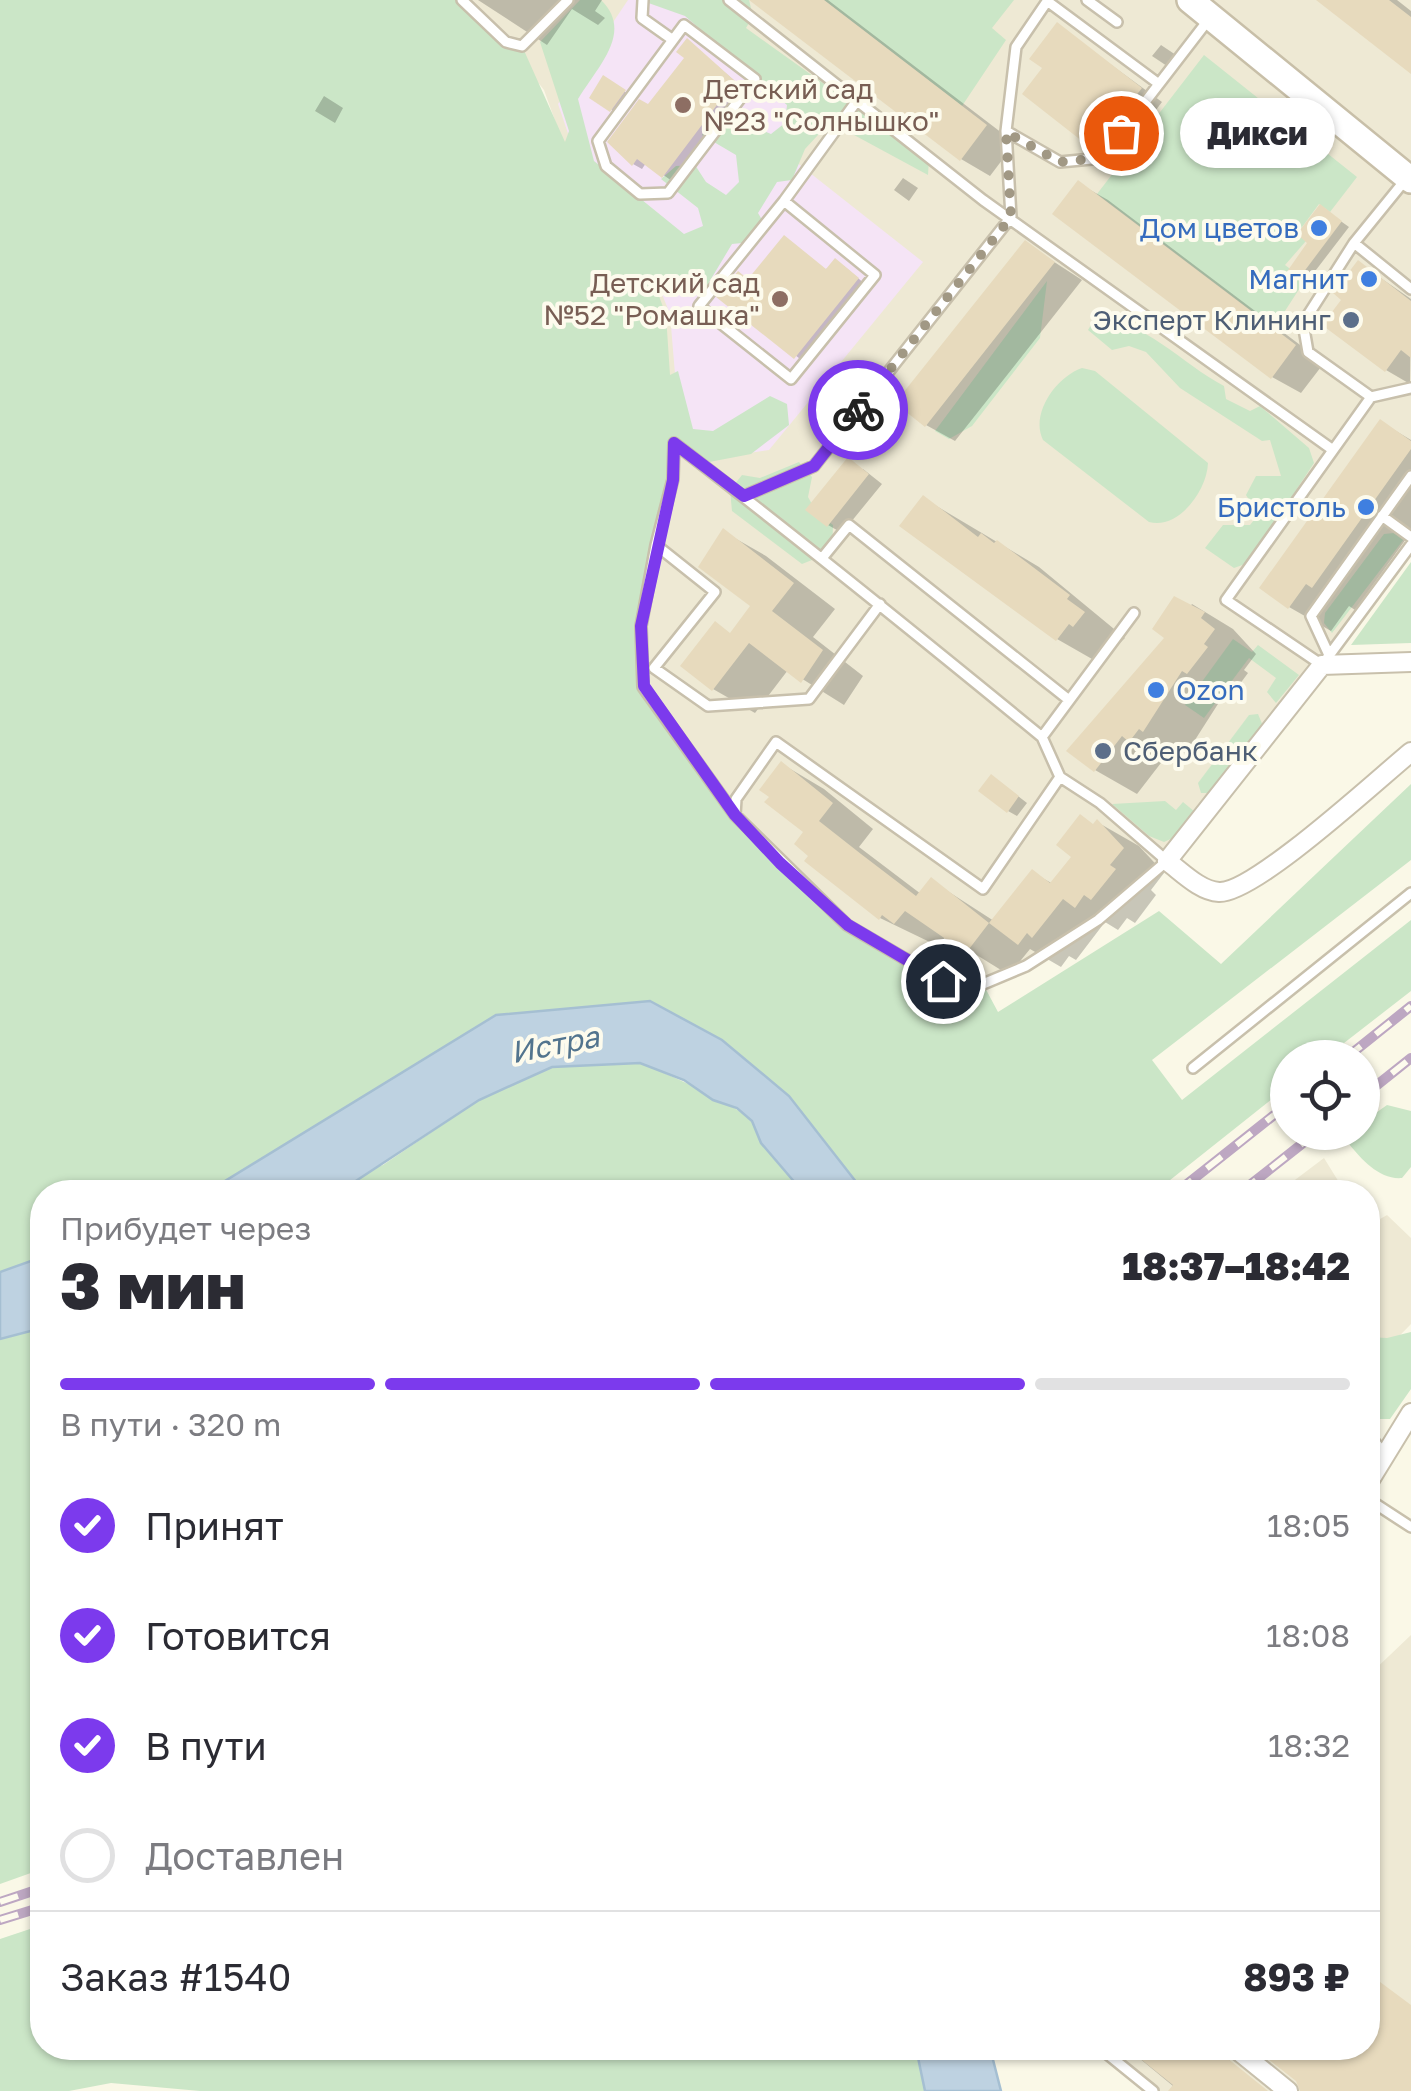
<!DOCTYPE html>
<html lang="ru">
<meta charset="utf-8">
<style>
body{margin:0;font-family:"Golos Text",sans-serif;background:#f2f2f3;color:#2b2b33;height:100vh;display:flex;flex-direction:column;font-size:38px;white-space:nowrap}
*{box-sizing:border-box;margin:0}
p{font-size:32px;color:#7c7c81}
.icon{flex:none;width:55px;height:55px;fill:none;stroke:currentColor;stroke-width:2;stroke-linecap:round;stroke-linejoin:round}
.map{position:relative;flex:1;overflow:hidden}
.sheet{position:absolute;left:30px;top:1180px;width:1350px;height:880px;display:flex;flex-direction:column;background:#fff;border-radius:40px;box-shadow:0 2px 8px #0004}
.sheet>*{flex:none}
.tools{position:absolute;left:1270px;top:1040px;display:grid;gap:20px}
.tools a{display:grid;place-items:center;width:110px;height:110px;border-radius:50%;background:#fff;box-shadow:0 2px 8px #0004;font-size:50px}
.pin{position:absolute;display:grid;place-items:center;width:85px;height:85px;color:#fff;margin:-42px;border:5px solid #fff;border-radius:50%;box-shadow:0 2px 10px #0007}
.courier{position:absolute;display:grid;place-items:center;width:100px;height:100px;margin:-50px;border:8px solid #7c3aed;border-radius:50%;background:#fff;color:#222;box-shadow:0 2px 12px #0007}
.bubble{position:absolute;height:70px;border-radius:35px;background:#fff;box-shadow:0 2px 8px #0004;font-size:32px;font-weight:800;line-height:70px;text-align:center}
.head em{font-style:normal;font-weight:800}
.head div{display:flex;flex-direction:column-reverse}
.head{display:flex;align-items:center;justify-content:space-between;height:170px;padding:0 30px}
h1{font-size:65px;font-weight:800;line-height:75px}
.bar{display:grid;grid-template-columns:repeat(4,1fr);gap:15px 10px;align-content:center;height:120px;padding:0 30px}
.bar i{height:12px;border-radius:8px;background:#e1e1e2}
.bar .active{background:#7c3aed}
.bar p{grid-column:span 4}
.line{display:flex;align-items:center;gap:25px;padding:0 30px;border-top:2px solid #e1e1e2}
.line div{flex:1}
ol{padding:0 30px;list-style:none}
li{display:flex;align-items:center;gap:30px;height:110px}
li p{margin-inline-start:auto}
li .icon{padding:10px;border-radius:50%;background:#7c3aed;color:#fff;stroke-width:4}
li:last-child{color:#7c7c81}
li i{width:55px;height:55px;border:5px solid #e1e1e2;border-radius:50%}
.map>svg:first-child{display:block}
.residential{fill:#eee9d4}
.education{fill:#f5e4f6}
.green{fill:#cbe6c7}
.water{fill:#bed2e1;stroke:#a5bfd2;stroke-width:2.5}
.shadow{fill:#0003}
.building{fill:#e7dabd}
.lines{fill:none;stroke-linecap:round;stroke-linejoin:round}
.service-casing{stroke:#c8c0ac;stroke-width:14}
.minor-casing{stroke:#c8c0ac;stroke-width:22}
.secondary-casing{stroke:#c8bfa8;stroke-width:30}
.service{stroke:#fff;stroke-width:9}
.minor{stroke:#fff;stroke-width:18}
.secondary{stroke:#fff;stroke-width:25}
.rail-casing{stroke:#bda7c2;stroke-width:10}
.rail{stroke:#fdfbed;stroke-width:6;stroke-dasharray:19;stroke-linecap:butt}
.done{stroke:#a19884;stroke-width:10;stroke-dasharray:0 18}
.route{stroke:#7c3aed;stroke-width:12}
.education-dot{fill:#8d6e63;stroke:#fdfbed;stroke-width:4}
.shop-dot{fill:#3f7fe0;stroke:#fdfbed;stroke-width:4}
.service-dot{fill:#5c6f8a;stroke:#fdfbed;stroke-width:4}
.labels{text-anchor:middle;stroke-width:8;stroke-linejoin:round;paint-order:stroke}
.education-label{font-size:28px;fill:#785e54;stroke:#fdfbed;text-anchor:start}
.shop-label{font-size:28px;fill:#366cbe;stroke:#fdfbed;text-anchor:end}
.service-label{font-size:28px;fill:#4e5e75;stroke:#fdfbed;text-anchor:end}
.water-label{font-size:30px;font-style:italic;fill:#52748e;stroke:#fdfbed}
</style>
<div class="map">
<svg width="1411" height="2091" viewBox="0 0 1411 2091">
<rect width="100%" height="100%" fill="#faf8e7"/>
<path class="residential" d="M462 0H1411V545L1322 665 1161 855 1155 869 1098 920 1026 966 983 984 943 981 847 925 735 815 643 687 646 262 587 209 544 90 506 42Z
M1324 1158 1345 1192H1279Z
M1387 1215 1411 1238V1324L1368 1368V1226Z
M1411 1635V2091H1147L1094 2048H1368V1676Z"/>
<path class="education" d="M628 0H680L827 112 791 158 923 262 769 450 709 459 680 434 670 314 649 262 593 207 558 104Z"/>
<path class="green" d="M0 0H462L506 42 522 46 565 142 569 131 540 42 580 0H601C634 32 598 66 578 99L594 161 684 234 703 226 698 208 661 179 676 166 695 165 706 182 726 195 739 182 736 155 702 135 714 119 733 118 771 134 785 123 787 105 685 16 640 0H749L753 16 746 28 929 159 928 175 830 122 805 149 792 180 777 182 758 213 768 230 752 242 732 244 702 294 656 288 666 315 670 375 678 371 693 429 713 431 770 396 787 404 789 425 751 454 704 463 675 445 673 479 641 626 643 686 735 815 848 925 943 981 983 984 998 1012 1159 911 1221 964 1411 784V860L1152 1060 1182 1100 1411 920V991L1326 1057 1288 1058 1287 1087 1155 1192H864L789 1096 722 1040 650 1001 496 1015 207 1192H42V1257L0 1272Z
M824 0H1014L992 28 1006 40 962 106Z
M1204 55 1357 177 1330 212 1319 204 1297 234 1306 241 1285 265 1305 280 1274 328 1097 194Z
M1047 281 1040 338 972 426 949 439 935 431Z
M1095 318C1144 319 1182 364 1224 386L1226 399 1250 411 1260 406 1309 448 1314 463 1248 563 1234 568 1205 548 1223 525H1250L1258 515 1246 495 1256 476H1281L1270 440 1262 441 1180 388 1146 352 1129 346 1112 350 1088 330Z
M1082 368 1095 371 1208 463C1207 491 1178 530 1149 522L1043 440C1030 414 1056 377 1082 368Z
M799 462 812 477 808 497 817 513 833 525 832 552 802 564 732 511 730 490 742 475 760 478Z
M1394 533 1404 539 1332 633 1324 623 1325 613 1384 534Z
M1411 562V643L1351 645Z
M1233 639 1252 652 1258 645 1299 675 1276 703 1267 692 1276 678 1249 658 1204 718 1185 705Z
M1258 714 1263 726 1211 793H1201L1198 783 1249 715Z
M1165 801 1176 810 1183 802 1195 812 1175 837 1164 842 1149 836 1112 804Z
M640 1063C663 1072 740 1105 752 1122 757 1129 758 1138 763 1144 776 1161 790 1175 803 1192H299L383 1165 479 1100 552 1067Z
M1387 1105 1411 1111V1167L1402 1178C1380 1180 1362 1160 1349 1144L1353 1133 1362 1132 1363 1122Z
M42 1312V1869L0 1884V1318Z
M1411 1332V1389L1390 1419H1368V1337L1387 1338Z
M42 1925V2048H916L925 2091H200L111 2083 69 2091H0V1939Z"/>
<path class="water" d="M650 1001 722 1040 789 1096 864 1192H803L761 1143 752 1121 737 1108 713 1100 684 1080 640 1063 552 1067 479 1100 339 1192H207L496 1015Z
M42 1257V1328L0 1339V1272Z
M916 2048H990L1001 2091H925Z"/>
<path class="shadow" d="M478 0H602L595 11 605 18 598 25 572 9 547 45Z
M753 0H828L1015 143 990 176 961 159Z
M1320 0H1397L1411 11V71Z
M1058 26 1162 102 1133 140 1120 132 1105 151 1084 138 1045 68Z
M688 41 743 88 672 181 646 163 642 169 633 164 649 107 687 57Z
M1161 45 1176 55 1167 66 1152 56Z
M604 79 633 97 620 115 592 97Z
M324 96 343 108 335 123 315 111Z
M903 178 918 188 909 201 894 190Z
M1078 183 1108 200 1324 363 1301 393 1272 377Z
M1328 212 1349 227 1306 283 1298 279Z
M1025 243 1082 280 955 441 926 425Z
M1359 263 1411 299 1410 384 1386 370 1345 300Z
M844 266 866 285 804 362 720 297 749 281Z
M1381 422 1411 440V532L1355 610 1349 606 1331 631 1289 607Z
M863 469 882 484 842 533 828 525Z
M923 498 1039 567 1125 638 1099 663 1057 639Z
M724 532 766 556 835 609 813 637 863 676 844 705 788 670 755 713 713 689 732 634 754 606Z
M1192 604 1233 629 1256 654 1244 670 1248 673 1231 696 1225 693 1186 754 1182 752 1173 764 1164 759 1137 794 1095 770 1168 637Z
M782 764 824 789 873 829 859 847 921 894 932 881 994 921 1032 872 1053 884 1097 822 1139 846 1164 873 1151 890 1156 895 1135 923 1127 918 1118 930 1105 922 1076 960 1069 956 1061 967 1030 949 1009 975 946 936 938 946 880 918 812 855Z
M1000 782 1027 803 1017 816 1008 811Z
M1368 1973 1411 2009V2091H1300L1299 2081 1258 2048H1368Z
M1127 2048H1226L1230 2062 1266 2091H1179Z"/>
<path class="building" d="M749 0H824L987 125 960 161Z
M1316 0H1389L1411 17V74Z
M1057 22 1142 88 1110 129 1098 120 1082 141 1022 94 1042 68 1029 59Z
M687 38 735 81 662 178 637 159 632 166 607 142 639 99 648 104 684 58 676 52Z
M603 75 626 90 610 112 589 98Z
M1078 180 1296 345 1271 379 1052 214Z
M1320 204 1342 221 1297 281 1286 273 1307 243 1297 234Z
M784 235 826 269 835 258 859 278 794 359 716 297 738 271 748 279Z
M1025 240 1055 262 925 427 895 403Z
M1358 260 1411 301V358L1401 350 1385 372 1322 325 1341 300 1333 293Z
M1380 419 1411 441V449L1312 588 1306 584 1288 609 1259 588Z
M848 457 869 474 827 527 805 510Z
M923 495 978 537 981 533 994 543 997 540 1070 595 1067 599 1085 612 1073 627 1069 624 1056 641 899 526Z
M723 528 794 583 772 611 823 650 801 683 749 643 712 691 680 666 715 621 730 633 750 606 698 567Z
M1174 596 1205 612 1201 618 1215 629 1204 644 1208 647 1187 674 1182 671 1143 732 1139 729 1129 742 1122 736 1094 772 1066 751 1164 638 1152 629Z
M781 761 833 803 819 821 861 854 916 896 931 877 989 923 966 953 905 911 894 924 882 915 879 920 804 861 808 856 794 844 803 832 764 802 769 797 759 790Z
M991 774 1019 796 1007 813 978 791Z
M1080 814 1093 824 1097 819 1124 848 1110 865 1116 869 1091 900 1084 895 1075 908 1063 899 1032 938 1027 933 1018 945 989 923 1032 869 1050 883 1071 857 1056 845Z
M1368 1973 1411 2005V2091H1300L1296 2081 1254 2048H1368Z
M1127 2048H1223L1227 2058 1268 2091H1168L1173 2085Z"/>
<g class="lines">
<g class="service-casing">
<path id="service" d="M462 0 506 42 522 46 568 0
M643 0 642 18 673 40
M729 0 983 200 1333 450
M1087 0 1117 22
M1047 1 1159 84
M684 25 755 79 668 193 640 194 606 166 598 141Z
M1006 131 1060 162 1102 158 1209 19
M784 201 875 275 791 379 699 306 784 201 856 102
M1354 243 1411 289
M1411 388 1371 397 1226 600 1322 665 1411 545
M1371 397 1308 352 1303 323 1354 243 1406 179
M744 496 814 466 1011 217 1006 131 1016 47 1048 0
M1382 516 1411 537
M656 545 641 626 643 687 735 815 847 925 943 981 983 984 1026 966 1098 920 1167 861 1100 803 1060 777 1042 737 1134 613
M823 557 849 525 1069 700
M880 604 809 699 708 706 654 668 715 592 656 545 673 479 674 443C799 539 920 637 1042 737
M1329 655 1311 616 1411 476
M735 815 736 799 776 742 983 889 1060 777
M1193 1068 1411 893
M1368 1499 1411 1527
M1368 1907 1373 1911
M1100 2048 1153 2091"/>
</g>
<g class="minor-casing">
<path id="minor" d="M1411 662 1322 665 1167 861C1182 872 1200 891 1219 892 1254 894 1379 778 1411 752
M1368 1440 1382 1459
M1368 1483 1411 1413
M1235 2048 1288 2091"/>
</g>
<g class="secondary-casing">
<path id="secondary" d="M1190 0 1411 180"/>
</g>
<use href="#service" class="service"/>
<use href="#minor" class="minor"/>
<use href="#secondary" class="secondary"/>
<g class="rail-casing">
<path id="rail" d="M1346 1058 1411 1006
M1362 1097 1411 1058
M1177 1192 1288 1104
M1241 1192 1317 1132
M0 1902 42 1888
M0 1920 42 1907"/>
</g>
<use href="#rail" class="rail"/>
</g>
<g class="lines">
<path class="done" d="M858 410 1011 217 1006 132 1060 162 1102 158 1121 133"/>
<path class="route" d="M858 410 814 466 744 496 674 443 673 480 641 626 644 686 735 815 780 863 848 925 943 981"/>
</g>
<g class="education-dot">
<circle cx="683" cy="105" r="10"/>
<circle cx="780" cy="299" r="10"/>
</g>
<g class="shop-dot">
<circle cx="1319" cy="228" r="10"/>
<circle cx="1369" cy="279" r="10"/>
<circle cx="1366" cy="507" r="10"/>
<circle cx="1156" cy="690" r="10"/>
</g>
<g class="service-dot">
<circle cx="1351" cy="320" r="10"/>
<circle cx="1103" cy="751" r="10"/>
</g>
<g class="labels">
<g class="education-label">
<text x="703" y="99">Детский сад<tspan x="703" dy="32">№23 "Солнышко"</tspan></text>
<text x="760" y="293" text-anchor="end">Детский сад<tspan x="760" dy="32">№52 "Ромашка"</tspan></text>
</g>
<g class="shop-label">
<text x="1299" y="238">Дом цветов</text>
<text x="1349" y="289">Магнит</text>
<text x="1346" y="517">Бристоль</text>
<text x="1176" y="700" text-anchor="start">Ozon</text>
</g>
<g class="service-label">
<text x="1331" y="330">Эксперт Клининг</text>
<text x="1123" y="761" text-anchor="start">Сбербанк</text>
</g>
<g class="water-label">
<text transform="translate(555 1045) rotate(-11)" y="10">Истра</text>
</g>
</g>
</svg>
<div class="tools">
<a><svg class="icon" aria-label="locate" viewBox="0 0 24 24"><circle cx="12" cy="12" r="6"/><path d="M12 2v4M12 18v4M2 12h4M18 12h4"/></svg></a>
</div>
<div class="pin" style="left:1121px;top:133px;background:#ea580c"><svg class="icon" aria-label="bag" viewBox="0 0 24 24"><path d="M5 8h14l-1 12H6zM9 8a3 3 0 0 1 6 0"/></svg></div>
<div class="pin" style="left:943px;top:981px;background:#1f2937"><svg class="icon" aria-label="home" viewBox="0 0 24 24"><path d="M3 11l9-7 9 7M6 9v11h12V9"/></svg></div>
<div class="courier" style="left:858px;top:410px"><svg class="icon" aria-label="bike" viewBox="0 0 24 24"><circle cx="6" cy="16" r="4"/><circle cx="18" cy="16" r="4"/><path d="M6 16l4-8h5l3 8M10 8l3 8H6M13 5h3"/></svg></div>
<div class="bubble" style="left:1180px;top:98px;width:155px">Дикси</div>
<section class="sheet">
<div class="head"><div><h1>3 мин</h1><p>Прибудет через</p></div><em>18:37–18:42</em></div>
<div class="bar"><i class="active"></i><i class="active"></i><i class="active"></i><i></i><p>В пути · 320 m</p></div>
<ol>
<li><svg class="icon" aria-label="check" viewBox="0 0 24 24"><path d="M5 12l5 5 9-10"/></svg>Принят<p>18:05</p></li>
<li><svg class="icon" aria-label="check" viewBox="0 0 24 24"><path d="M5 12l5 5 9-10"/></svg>Готовится<p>18:08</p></li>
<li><svg class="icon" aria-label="check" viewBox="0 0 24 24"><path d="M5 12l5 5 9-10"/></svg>В пути<p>18:32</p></li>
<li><i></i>Доставлен</li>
</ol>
<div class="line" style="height:130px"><div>Заказ #1540</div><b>893 ₽</b></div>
</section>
</div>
